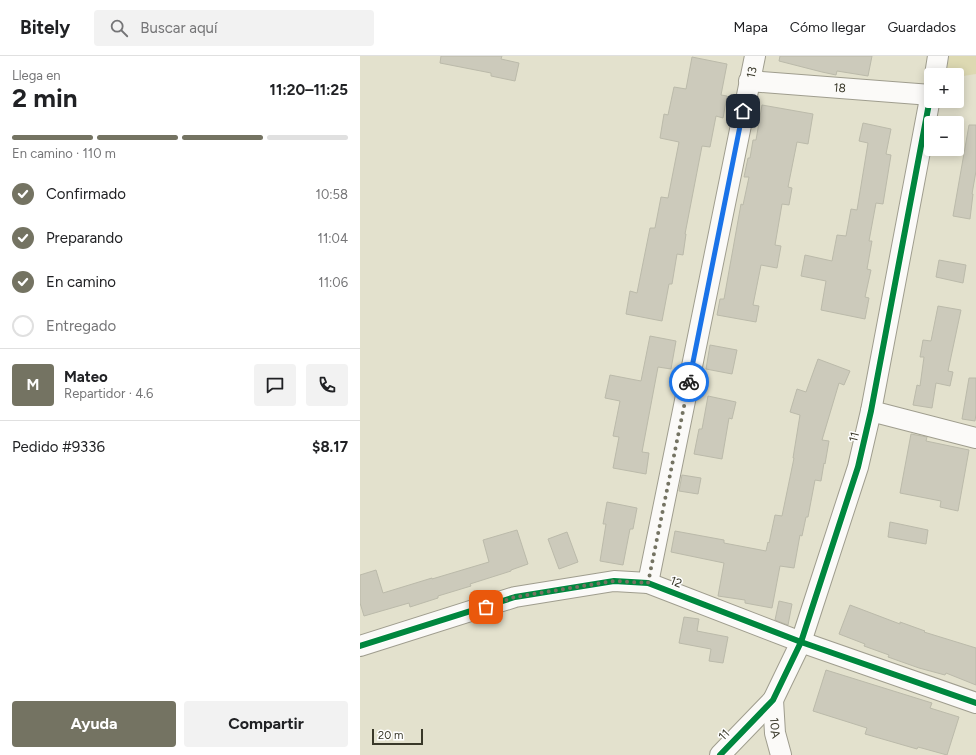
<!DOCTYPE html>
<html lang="es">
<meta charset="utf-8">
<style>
body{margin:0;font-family:Figtree,sans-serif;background:#f2f2f2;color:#202124;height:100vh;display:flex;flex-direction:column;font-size:15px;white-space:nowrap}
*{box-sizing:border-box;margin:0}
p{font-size:13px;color:#757577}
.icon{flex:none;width:22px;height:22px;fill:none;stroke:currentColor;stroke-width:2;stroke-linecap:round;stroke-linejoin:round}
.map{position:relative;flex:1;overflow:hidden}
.sheet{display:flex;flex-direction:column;background:#fff;width:360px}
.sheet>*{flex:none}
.controls{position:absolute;left:564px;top:12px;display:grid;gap:8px}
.controls a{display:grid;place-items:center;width:40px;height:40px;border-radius:4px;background:#fff;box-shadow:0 2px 10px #0003;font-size:20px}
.scale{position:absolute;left:12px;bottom:10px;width:51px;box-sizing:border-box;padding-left:4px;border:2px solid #393829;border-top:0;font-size:11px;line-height:14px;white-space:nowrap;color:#393829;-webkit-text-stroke:3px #fff;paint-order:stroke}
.pin{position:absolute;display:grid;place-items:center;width:34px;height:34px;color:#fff;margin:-17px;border-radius:8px;box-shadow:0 2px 6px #0006}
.courier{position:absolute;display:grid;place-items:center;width:40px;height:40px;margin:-20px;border:3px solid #1a73e8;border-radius:50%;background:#fff;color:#222;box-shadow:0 1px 5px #0007}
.overview em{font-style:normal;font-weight:700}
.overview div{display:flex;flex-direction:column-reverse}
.overview{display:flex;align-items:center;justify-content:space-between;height:68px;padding:0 12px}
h1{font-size:26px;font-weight:700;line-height:30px}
.bar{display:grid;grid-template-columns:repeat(4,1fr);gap:6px 4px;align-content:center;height:48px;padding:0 12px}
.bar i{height:5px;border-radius:3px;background:#e0e0e0}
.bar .active{background:#747362}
.bar p{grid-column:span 4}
.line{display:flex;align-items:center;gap:10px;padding:0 12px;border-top:1px solid #e0e0e0}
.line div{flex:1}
.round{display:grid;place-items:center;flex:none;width:42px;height:42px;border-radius:4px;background:#f2f2f2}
ol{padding:0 12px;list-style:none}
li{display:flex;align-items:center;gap:12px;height:44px}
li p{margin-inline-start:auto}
li .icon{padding:4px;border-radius:50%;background:#747362;color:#fff;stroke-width:4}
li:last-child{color:#757577}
li i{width:22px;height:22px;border:2px solid #e0e0e0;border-radius:50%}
.action{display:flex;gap:8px;margin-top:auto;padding:8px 12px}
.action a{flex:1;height:46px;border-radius:4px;background:#747362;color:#fff;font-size:16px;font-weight:700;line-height:46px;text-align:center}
.action a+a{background:#f2f2f2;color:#202124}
header{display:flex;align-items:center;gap:24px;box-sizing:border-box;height:56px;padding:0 20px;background:#fff;border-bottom:1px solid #e0e0e0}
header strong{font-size:19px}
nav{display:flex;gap:22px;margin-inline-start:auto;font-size:14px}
.search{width:280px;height:36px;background:#f2f2f2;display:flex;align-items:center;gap:10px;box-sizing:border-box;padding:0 14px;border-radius:4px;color:#757577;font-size:15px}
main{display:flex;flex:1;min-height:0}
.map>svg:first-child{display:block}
.green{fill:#ddd9b2}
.building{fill:#cccabb;stroke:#bbbaaa}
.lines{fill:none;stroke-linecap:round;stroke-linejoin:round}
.minor-casing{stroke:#9f9d8e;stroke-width:22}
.minor{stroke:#fbfaf8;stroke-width:20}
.cycleway-casing{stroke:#fff;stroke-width:8}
.cycleway{stroke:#00873e;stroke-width:6}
.done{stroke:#747362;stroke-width:4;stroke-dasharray:0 7.2}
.route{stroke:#1a73e8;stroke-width:5}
.labels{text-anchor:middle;stroke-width:3;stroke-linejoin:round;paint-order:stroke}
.street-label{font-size:12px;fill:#393829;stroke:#fff}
</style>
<header>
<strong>Bitely</strong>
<div class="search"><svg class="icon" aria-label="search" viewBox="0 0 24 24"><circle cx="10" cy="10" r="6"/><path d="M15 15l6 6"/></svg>Buscar aquí</div>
<nav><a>Mapa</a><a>Cómo llegar</a><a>Guardados</a></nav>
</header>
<main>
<section class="sheet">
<div class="overview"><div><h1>2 min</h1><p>Llega en</p></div><em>11:20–11:25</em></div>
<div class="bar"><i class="active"></i><i class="active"></i><i class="active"></i><i></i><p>En camino · 110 m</p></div>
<ol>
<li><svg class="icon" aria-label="check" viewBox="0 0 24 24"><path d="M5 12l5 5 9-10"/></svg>Confirmado<p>10:58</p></li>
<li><svg class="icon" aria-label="check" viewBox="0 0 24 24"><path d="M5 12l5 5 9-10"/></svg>Preparando<p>11:04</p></li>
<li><svg class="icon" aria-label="check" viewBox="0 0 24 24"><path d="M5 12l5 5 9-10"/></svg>En camino<p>11:06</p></li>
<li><i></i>Entregado</li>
</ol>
<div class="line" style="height:72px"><b class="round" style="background:#747362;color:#fff">M</b><div><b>Mateo</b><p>Repartidor · 4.6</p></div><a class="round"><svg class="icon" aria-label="chat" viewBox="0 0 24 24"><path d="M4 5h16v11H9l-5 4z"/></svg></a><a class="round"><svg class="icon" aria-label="phone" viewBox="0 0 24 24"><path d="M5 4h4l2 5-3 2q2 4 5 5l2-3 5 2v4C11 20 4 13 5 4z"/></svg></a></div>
<div class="line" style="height:52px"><div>Pedido #9336</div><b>$8.17</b></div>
<div class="action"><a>Ayuda</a><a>Compartir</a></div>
</section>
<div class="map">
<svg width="616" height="699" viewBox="0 0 616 699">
<rect width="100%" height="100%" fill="#e3e1cd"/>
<path class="green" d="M589 0H616V18L597 21V19H586Z"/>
<path class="building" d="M81 0H142L141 3 159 7 155 25 131 20V17L80 7Z
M420 0H512L508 20 477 15 476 19 462 16 419 5Z
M332 1 367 8 361 39 367 40 363 62 356 60 350 91 342 90 325 178H326L323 199 317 198 312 228H309L302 265 266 258 270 235 277 237 290 172H295L301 141 308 142 319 86 300 82 304 58 308 59 314 31 326 33Z
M402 49 453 58 448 88 437 86 428 131 432 132 429 149 422 148 415 189 421 190 417 212 401 209 393 249 399 250 396 266 357 259 360 243H364L381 148 383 149 389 121H384L388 102H390L393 84H396Z
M503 67 531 73 526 98 531 99 523 148 516 147 509 185H512L507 213 511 214 505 241 509 242 505 263 461 254 466 225 441 220 445 199 472 205 477 179 486 180 491 153 497 154 508 87 499 85Z
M609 69H616V115L612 138H613L610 163 593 160Z
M579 204 606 209 603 227 576 221Z
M578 250 601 254 588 315 593 316 590 330 576 327 572 352 553 349 557 329 560 330 564 301H560L563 284 571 285Z
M290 280 316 285 311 313 298 311 282 396 289 397 286 418 253 412 259 381 253 380 260 345 245 342 250 319 281 325Z
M350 289 377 294 372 318 346 313Z
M458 303 490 315 484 329 479 327 462 384 469 385 465 408 464 407 461 425 455 424 448 461H446L442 480 440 479 434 512 420 510 412 552 385 547V544L358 540 364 507 311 496 315 475 364 484V487L406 495 408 486 409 487 415 459 422 460 434 402H433L440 359 430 356 437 333 446 336Z
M609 322H616V358L615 365 602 363Z
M348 340 376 346 372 363 369 362 362 403 334 398 339 373H342Z
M551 378 567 381 566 385 609 394 598 455 580 451 581 445 540 437Z
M322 419 341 422 338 438 319 435Z
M247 446 277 452 273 473H270L263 509 240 505 246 468H243Z
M530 466 568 474 566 488 528 481Z
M157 474 168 508 151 514V515L110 528 111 530 78 540V542L50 551 49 547 4 560 0 547V519L16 514 23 537 72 522V523L129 506 123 484Z
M207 476 218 506 199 513 188 483Z
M419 545 432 548 428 569 415 564Z
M490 549 540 568V566L565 575 564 576 616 592V629L586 617 585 619 559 612 528 601 529 599 504 590 505 588 479 578Z
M324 561 339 563 337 575 368 581 363 607 349 605 351 593 319 587Z
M466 614 572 647 570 652 599 661 587 699 558 691 557 693 505 678 507 672 453 655Z"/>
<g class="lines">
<g class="minor-casing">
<g id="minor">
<path d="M575 19 578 0"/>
<path id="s1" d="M389 25 571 39"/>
<path d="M511 355 616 382"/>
<path id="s2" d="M288 527 395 0"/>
<path d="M0 590 155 541 254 525 288 527 441 586 616 647"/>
<path id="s3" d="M413 644 415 677 421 699"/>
<path d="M360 699 413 644 441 586 498 411 511 355 571 37"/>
</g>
</g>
<use href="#minor" class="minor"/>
<g class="cycleway-casing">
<path id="cycleway" d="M0 590 155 541 254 525 288 527 441 586 616 647
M360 699 413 644 441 586 498 411 511 355 571 37"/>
</g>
<use href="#cycleway" class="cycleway"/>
</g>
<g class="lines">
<path class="done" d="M126 551 155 541 254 525 288 527 329 326"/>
<path class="route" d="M329 326 383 55"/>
</g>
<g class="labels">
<g class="street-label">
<text dy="4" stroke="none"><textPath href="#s2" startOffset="521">13</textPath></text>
<text dy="4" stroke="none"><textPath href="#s1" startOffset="91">18</textPath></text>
<text transform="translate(494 381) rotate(-76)" y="4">11</text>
<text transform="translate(316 526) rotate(21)" y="4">12</text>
<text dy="4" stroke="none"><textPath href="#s3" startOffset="28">10A</textPath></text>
<text transform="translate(364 679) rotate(-46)" y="4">11</text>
</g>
</g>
</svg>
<div class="controls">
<a>+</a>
<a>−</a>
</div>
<div class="scale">20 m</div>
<div class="pin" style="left:126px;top:551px;background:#ea580c"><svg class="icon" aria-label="bag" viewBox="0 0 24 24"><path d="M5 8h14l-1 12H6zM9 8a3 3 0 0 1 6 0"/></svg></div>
<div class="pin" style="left:383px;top:55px;background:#1f2937"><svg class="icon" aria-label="home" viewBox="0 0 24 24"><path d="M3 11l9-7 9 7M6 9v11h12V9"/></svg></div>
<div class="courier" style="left:329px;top:326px"><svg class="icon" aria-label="bike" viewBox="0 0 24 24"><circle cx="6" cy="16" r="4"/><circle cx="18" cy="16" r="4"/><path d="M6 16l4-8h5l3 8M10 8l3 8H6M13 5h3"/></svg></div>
</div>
</main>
